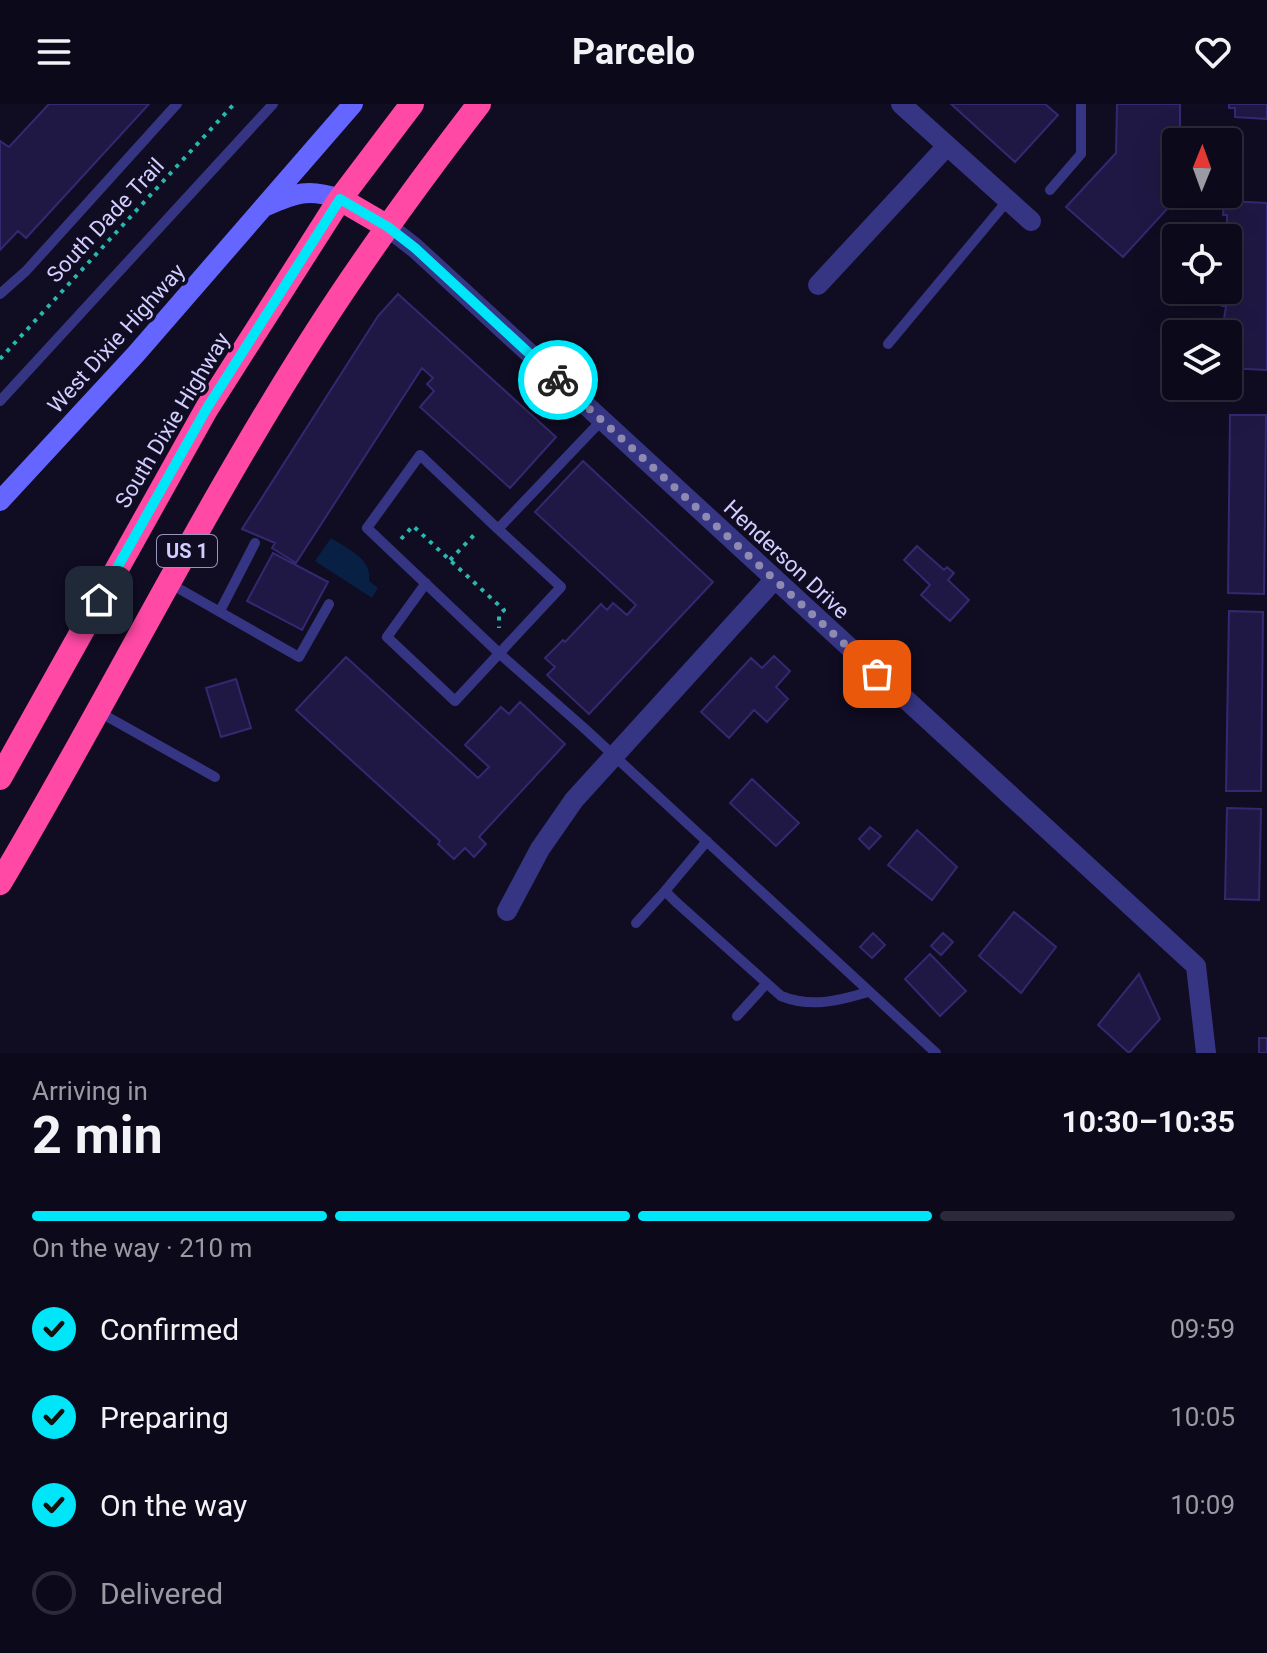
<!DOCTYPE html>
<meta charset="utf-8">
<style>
body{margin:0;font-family:Roboto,sans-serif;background:#1a1727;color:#f1f3f6;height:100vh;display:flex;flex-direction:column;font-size:30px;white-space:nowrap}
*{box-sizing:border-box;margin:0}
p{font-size:26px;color:#9a9aa2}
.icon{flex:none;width:44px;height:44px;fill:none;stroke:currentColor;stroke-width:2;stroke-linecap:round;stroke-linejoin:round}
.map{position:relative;height:949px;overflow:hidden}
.drawer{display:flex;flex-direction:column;background:#0c091a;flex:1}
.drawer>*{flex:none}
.needle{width:52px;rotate:1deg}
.tools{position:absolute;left:1162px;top:24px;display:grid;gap:16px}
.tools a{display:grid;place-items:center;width:80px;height:80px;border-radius:8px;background:#0c091a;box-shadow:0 8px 32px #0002,0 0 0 2px #2c2a39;font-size:40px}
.pin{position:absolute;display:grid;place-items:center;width:68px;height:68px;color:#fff;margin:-34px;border-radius:16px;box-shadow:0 4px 12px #0006}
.courier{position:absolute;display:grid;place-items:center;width:80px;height:80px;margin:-40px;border:6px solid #00e6f9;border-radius:50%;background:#fff;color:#222;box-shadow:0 2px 10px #0007}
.head em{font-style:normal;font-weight:700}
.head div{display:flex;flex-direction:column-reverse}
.head{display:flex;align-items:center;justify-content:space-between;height:136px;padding:0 32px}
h1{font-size:52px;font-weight:700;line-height:60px}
.bar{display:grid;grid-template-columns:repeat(4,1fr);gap:12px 8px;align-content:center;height:96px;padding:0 32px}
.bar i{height:10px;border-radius:6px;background:#2c2a39}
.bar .current{background:#00e6f9}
.bar p{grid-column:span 4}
ol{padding:0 32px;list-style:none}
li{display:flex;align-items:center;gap:24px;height:88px}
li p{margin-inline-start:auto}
li .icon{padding:8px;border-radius:50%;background:#00e6f9;color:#111;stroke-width:4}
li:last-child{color:#9a9aa2}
li i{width:44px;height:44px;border:4px solid #2c2a39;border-radius:50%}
header{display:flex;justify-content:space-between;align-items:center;height:104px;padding:0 32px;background:#0c091a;font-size:36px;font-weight:700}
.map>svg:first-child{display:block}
.water{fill:#092045}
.building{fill:#1f1844;stroke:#352871;stroke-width:2}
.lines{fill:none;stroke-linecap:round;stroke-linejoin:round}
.path{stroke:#28b8ac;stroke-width:4;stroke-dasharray:4 6;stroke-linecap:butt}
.lane{stroke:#363583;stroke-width:10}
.street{stroke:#363583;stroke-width:20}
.secondary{stroke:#6565ff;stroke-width:20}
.highway{stroke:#ff49a5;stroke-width:24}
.done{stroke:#8e8ab2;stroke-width:8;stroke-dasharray:0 14.4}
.route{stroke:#00e6f9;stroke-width:10}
.labels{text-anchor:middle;stroke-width:7;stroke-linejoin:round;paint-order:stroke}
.shield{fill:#100c22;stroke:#9894bd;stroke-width:2}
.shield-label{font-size:20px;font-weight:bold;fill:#d2ceff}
.street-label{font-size:22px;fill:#d2ceff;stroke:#100c22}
</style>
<header><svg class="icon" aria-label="menu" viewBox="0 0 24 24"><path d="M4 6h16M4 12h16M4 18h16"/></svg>Parcelo<svg class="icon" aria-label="heart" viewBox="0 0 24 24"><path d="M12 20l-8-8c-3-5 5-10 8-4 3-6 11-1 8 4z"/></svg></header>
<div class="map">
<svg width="1267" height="949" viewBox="0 0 1267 949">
<rect width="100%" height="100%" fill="#100c22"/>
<path class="water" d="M331 434C346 444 373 455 369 477L378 484 372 494 315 457Z"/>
<path class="building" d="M49 0H149L26 134 18 127 0 146V37L9 43Z
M951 0H1045L1058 11 1015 58Z
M1117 0H1180V38H1176V90L1179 92 1123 153 1066 103 1116 49Z
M1229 0H1267V15L1235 13V4H1229Z
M1227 97 1267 99V266L1228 264V230L1222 229 1226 202H1222V192H1225V186H1228L1227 111H1223L1224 100H1227Z
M398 190 556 333 510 384 420 303 434 287 427 280 433 274 422 264 296 459 272 444 275 439 242 425 378 212Z
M1230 311H1266L1264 490 1228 489Z
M583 357 713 478 589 610 547 571 555 563 545 554 563 536 565 538 601 500 607 506 613 499 627 511 636 501 535 408Z
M917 442 944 466 947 463 954 469 948 476 969 496 950 517 921 491 930 481 904 456Z
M273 449 328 478 302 526 247 497Z
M1229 507 1263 508 1261 687H1226Z
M774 552 790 567 776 583 788 595 767 618 754 606 729 634 701 608 751 554 762 564Z
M346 553 478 674 489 663 465 641 501 603 509 610 520 598 565 640 479 733 486 740 474 753 465 744 454 755 438 740 440 737 296 606Z
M236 575 251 624 221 633 206 584Z
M752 675 799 719 776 742 730 699Z
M1227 704 1261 705 1259 796 1225 795Z
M870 723 881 732 869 745 859 735Z
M917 726 957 763 932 796 888 761Z
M1014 808 1056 843 1021 889 979 852Z
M873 829 885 841 872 854 860 843Z
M943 829 953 838 941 851 931 842Z
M930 850 966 887 940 912 905 875Z
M1139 870 1160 915 1129 949 1098 921Z
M1259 934H1267V949H1259Z"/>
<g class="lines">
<path class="path" d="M0 255 234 0
M401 435 413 422 504 506 499 511V524
M450 456 476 429"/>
<path class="lane" d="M1050 86 1081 50V0
M0 190 26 167 177 0
M888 240 1008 96
M0 297 273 0
M602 316 498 425 420 351 367 424 500 550 584 624 936 949
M169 479 299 553 329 500
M426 479 387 533 455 597 561 483 498 425
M220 507 255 439
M99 608 215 673
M707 737 665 787 676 798 781 892C811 904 838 897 868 888
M636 819 665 787
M737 912 766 880"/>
<path class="street" d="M901 0 1031 117
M388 123 415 144 1196 862 1206 949
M818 181 947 42
M507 807 540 745 574 696 774 476"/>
<path class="secondary" d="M266 102C296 89 308 84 340 95
M0 397 136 250 353 0"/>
<path class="highway" d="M340 95 388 123
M0 674 207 304 340 95 412 0
M0 779C108 597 202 406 317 227 367 149 422 74 479 0"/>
</g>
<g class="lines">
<path class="done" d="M558 276 877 570"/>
<path class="route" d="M99 496 207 304 340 95 388 123 415 144 558 276"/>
</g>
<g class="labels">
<rect class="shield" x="157" y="431" width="60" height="32" rx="6"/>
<g class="shield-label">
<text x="187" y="454">US 1</text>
</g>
<g class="street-label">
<text transform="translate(105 116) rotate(-47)" y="8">South Dade Trail</text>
<text transform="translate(116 234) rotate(-48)" y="8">West Dixie Highway</text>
<text transform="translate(172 316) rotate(-59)" y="8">South Dixie Highway</text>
<text transform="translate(787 455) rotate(43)" y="8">Henderson Drive</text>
</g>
</g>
</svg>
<div class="tools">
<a><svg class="needle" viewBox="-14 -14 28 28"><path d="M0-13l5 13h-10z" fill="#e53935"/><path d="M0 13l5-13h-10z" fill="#9a9aa2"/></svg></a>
<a><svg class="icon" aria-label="locate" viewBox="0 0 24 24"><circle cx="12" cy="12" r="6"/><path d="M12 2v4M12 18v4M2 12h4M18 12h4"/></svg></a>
<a><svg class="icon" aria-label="layers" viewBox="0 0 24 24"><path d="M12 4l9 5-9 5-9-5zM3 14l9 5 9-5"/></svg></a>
</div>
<div class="pin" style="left:877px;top:570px;background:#ea580c"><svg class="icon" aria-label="bag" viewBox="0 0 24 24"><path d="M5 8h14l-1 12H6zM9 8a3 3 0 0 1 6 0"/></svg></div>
<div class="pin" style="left:99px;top:496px;background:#1f2937"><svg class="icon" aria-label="home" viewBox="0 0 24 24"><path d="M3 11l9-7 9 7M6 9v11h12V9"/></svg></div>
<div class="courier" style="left:558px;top:276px"><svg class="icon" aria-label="bike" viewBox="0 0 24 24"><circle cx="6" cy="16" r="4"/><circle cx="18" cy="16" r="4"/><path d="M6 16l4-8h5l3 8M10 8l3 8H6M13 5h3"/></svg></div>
</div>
<section class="drawer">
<div class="head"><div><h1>2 min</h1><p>Arriving in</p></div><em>10:30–10:35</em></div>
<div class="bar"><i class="current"></i><i class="current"></i><i class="current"></i><i></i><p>On the way · 210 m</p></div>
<ol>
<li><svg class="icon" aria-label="check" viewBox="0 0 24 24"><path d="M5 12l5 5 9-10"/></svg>Confirmed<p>09:59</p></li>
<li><svg class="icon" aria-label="check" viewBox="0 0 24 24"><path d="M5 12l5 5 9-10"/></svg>Preparing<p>10:05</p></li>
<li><svg class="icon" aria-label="check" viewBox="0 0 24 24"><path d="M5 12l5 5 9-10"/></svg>On the way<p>10:09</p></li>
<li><i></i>Delivered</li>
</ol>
</section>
